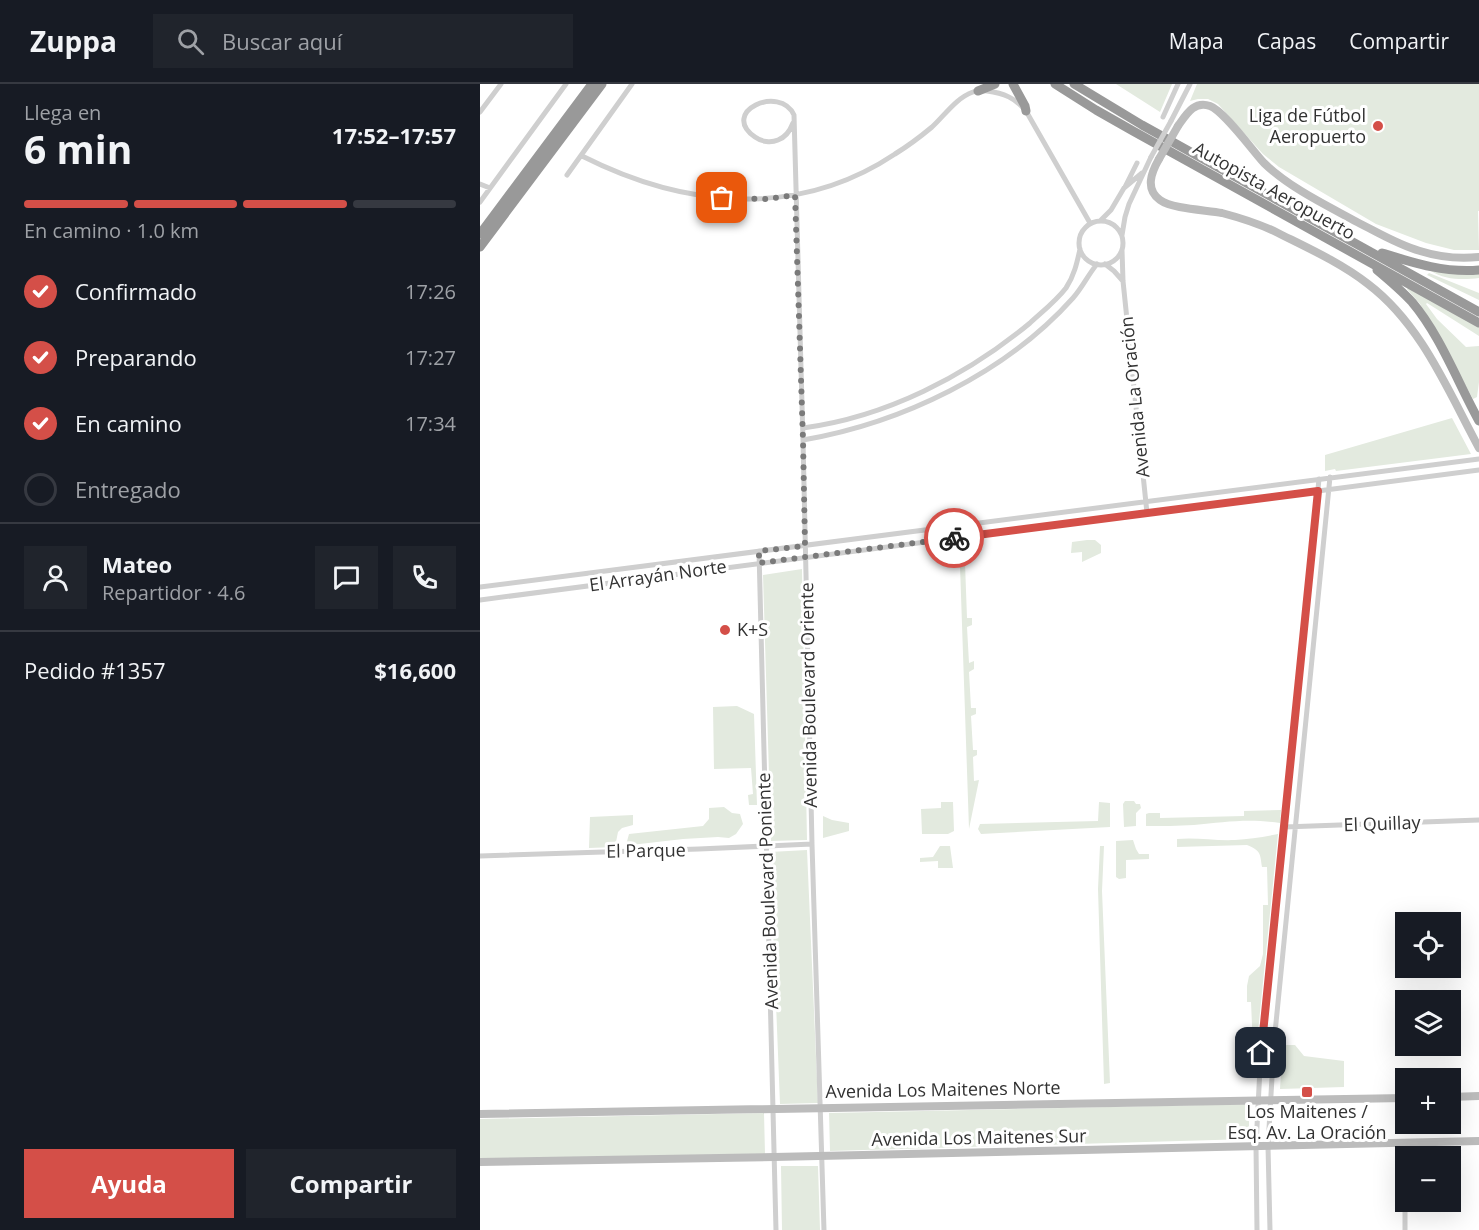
<!DOCTYPE html>
<html lang="es">
<meta charset="utf-8">
<style>
body{margin:0;font-family:"Open Sans",sans-serif;background:#20242c;color:#f1f3f6;height:100vh;display:flex;flex-direction:column;font-size:22px;white-space:nowrap}
*{box-sizing:border-box;margin:0}
p{font-size:20px;color:#9ea1a6}
.icon{flex:none;width:33px;height:33px;fill:none;stroke:currentColor;stroke-width:2;stroke-linecap:round;stroke-linejoin:round}
.map{position:relative;flex:1;overflow:hidden}
.side{display:flex;flex-direction:column;background:#171b24;width:480px}
.side>*{flex:none}
.fabs{position:absolute;left:915px;top:828px;display:grid;gap:12px}
.fabs a{display:grid;place-items:center;width:66px;height:66px;border-radius:0px;background:#171b24;box-shadow:0 6px 24px #0002;font-size:30px}
.pin{position:absolute;display:grid;place-items:center;width:51px;height:51px;color:#fff;margin:-26px;border-radius:12px;box-shadow:0 3px 9px #0006}
.courier{position:absolute;display:grid;place-items:center;width:60px;height:60px;margin:-30px;border:4px solid #d44f48;border-radius:50%;background:#fff;color:#222;box-shadow:0 2px 8px #0007}
.overview em{font-style:normal;font-weight:700}
.overview div{display:flex;flex-direction:column-reverse}
.overview{display:flex;align-items:center;justify-content:space-between;height:102px;padding:0 24px}
h1{font-size:39px;font-weight:700;line-height:45px}
.bar{display:grid;grid-template-columns:repeat(4,1fr);gap:9px 6px;align-content:center;height:72px;padding:0 24px}
.bar i{height:8px;border-radius:4px;background:#363941}
.bar .selected{background:#d44f48}
.bar p{grid-column:span 4}
.line{display:flex;align-items:center;gap:15px;padding:0 24px;border-top:2px solid #363941}
.line div{flex:1}
.round{display:grid;place-items:center;flex:none;width:63px;height:63px;border-radius:0px;background:#20242c}
ol{padding:0 24px;list-style:none}
li{display:flex;align-items:center;gap:18px;height:66px}
li p{margin-inline-start:auto}
li .icon{padding:6px;border-radius:50%;background:#d44f48;color:#fff;stroke-width:4}
li:last-child{color:#9ea1a6}
li i{width:33px;height:33px;border:3px solid #363941;border-radius:50%}
.button{display:flex;gap:12px;margin-top:auto;padding:12px 24px}
.button a{flex:1;height:69px;border-radius:0px;background:#d44f48;color:#fff;font-size:24px;font-weight:700;line-height:69px;text-align:center}
.button a+a{background:#20242c;color:#f1f3f6}
header{display:flex;align-items:center;gap:36px;box-sizing:border-box;height:84px;padding:0 30px;background:#171b24;border-bottom:2px solid #363941}
header strong{font-size:28px}
nav{display:flex;gap:33px;margin-inline-start:auto;font-size:21px}
.search{width:420px;height:54px;background:#20242c;display:flex;align-items:center;gap:15px;box-sizing:border-box;padding:0 21px;border-radius:0px;color:#9ea1a6;font-size:22px}
main{display:flex;flex:1;min-height:0}
.map>svg:first-child{display:block}
.green{fill:#e3eadf}
.lines{fill:none;stroke-linecap:round;stroke-linejoin:round}
.street{stroke:#cfcfcf;stroke-width:5}
.secondary{stroke:#bcbcbc;stroke-width:8}
.highway{stroke:#999;stroke-width:9}
.street-bridge{stroke:#cfcfcf;stroke-width:5}
.secondary-bridge{stroke:#bcbcbc;stroke-width:8}
.done{stroke:#7a7a7a;stroke-width:6;stroke-dasharray:0 10.8}
.route{stroke:#d44f48;stroke-width:8}
.poi-dot{fill:#d44f48;stroke:#fff;stroke-width:2}
.labels{text-anchor:middle;stroke-width:6;stroke-linejoin:round;paint-order:stroke}
.poi-label{font-size:18px;fill:#323232;stroke:#fff;text-anchor:end}
.street-label{font-size:18px;fill:#323232;stroke:#fff}
</style>
<header>
<strong>Zuppa</strong>
<div class="search"><svg class="icon" aria-label="search" viewBox="0 0 24 24"><circle cx="10" cy="10" r="6"/><path d="M15 15l6 6"/></svg>Buscar aquí</div>
<nav><a>Mapa</a><a>Capas</a><a>Compartir</a></nav>
</header>
<main>
<section class="side">
<div class="overview"><div><h1>6 min</h1><p>Llega en</p></div><em>17:52–17:57</em></div>
<div class="bar"><i class="selected"></i><i class="selected"></i><i class="selected"></i><i></i><p>En camino · 1.0 km</p></div>
<ol>
<li><svg class="icon" aria-label="check" viewBox="0 0 24 24"><path d="M5 12l5 5 9-10"/></svg>Confirmado<p>17:26</p></li>
<li><svg class="icon" aria-label="check" viewBox="0 0 24 24"><path d="M5 12l5 5 9-10"/></svg>Preparando<p>17:27</p></li>
<li><svg class="icon" aria-label="check" viewBox="0 0 24 24"><path d="M5 12l5 5 9-10"/></svg>En camino<p>17:34</p></li>
<li><i></i>Entregado</li>
</ol>
<div class="line" style="height:108px"><a class="round"><svg class="icon" aria-label="person" viewBox="0 0 24 24"><circle cx="12" cy="8" r="4"/><path d="M4 21q1-7 8-7t8 7"/></svg></a><div><b>Mateo</b><p>Repartidor · 4.6</p></div><a class="round"><svg class="icon" aria-label="chat" viewBox="0 0 24 24"><path d="M4 5h16v11H9l-5 4z"/></svg></a><a class="round"><svg class="icon" aria-label="phone" viewBox="0 0 24 24"><path d="M5 4h4l2 5-3 2q2 4 5 5l2-3 5 2v4C11 20 4 13 5 4z"/></svg></a></div>
<div class="line" style="height:78px"><div>Pedido #1357</div><b>$16,600</b></div>
<div class="button"><a>Ayuda</a><a>Compartir</a></div>
</section>
<div class="map">
<svg width="999" height="1146" viewBox="0 0 999 1146">
<rect width="100%" height="100%" fill="#fff"/>
<path class="green" d="M636 0H692L680 28Z
M717 0H999V127H998L999 166H974L946 159 896 140 799 83 783 70 738 20 728 15H718L710 17Z
M951 187 999 189V194C984 196 964 196 951 187Z
M949 189 999 209V216L947 191Z
M930 201 999 242V252L947 219 946 220 957 235 986 263 999 262V298L997 313 993 315 948 233 940 220 927 205Z
M972 334 991 370 856 387 855 385 845 387V371Z
M607 456H615L621 461V469L602 478V468L591 469 592 458Z
M488 470 489 476 485 479 487 534H492V541L487 543 489 579 494 577V585L489 588 491 624H496V630L491 632 493 666H497V671L493 673 494 697 499 696 489 745 480 482 482 474Z
M322 485 327 756 291 757 283 491Z
M257 622 274 630 277 721H269L268 711 273 710 271 684 234 685 233 623Z
M645 717H654L656 720H660L661 724 656 729V742L644 743 643 720Z
M461 718H473L474 747 468 750H442L441 725 461 724Z
M619 718 630 719V743L501 750 498 745 500 740 618 737Z
M244 723 252 729 260 730 263 740 256 750 249 754 238 753 203 755 151 761H146L149 750 223 742 229 735V724Z
M801 726 800 739C768 734 745 738 714 741 698 742 682 742 666 742V730L669 729H680V734L764 732V727Z
M153 731V741L142 744 138 748 135 763 109 764 110 733Z
M343 732 352 736 369 739V747L343 754Z
M798 750 774 987 771 918H767V902L769 892 780 882 783 870V821H788L787 783H782C780 769 781 767 767 761L697 763V755C716 753 735 757 755 756 769 755 783 753 798 750Z
M653 756 656 765 659 770H669V775L646 776V794L639 795 636 793V757Z
M460 762H470L473 784H458V777L440 778V774L453 773Z
M620 762H624L622 807 630 999 624 1000 618 805Z
M327 766 338 1019 300 1020 290 768Z
M803 961H815L824 972 864 977V1003L800 1005Z
M769 1020V1055L350 1067 349 1029Z
M284 1029 285 1070 0 1075V1035Z
M301 1082H338L340 1146H302Z"/>
<g class="lines">
<path class="street" d="M0 28 21 0
M683 33 698 0
M691 37 710 0
M313 39C310 47 306 53 298 56 291 59 282 58 275 53 239 28 300 0 314 31L323 356 332 760 344 1146
M102 72C203 123 316 136 415 70 428 62 440 53 452 43 465 31 476 14 493 8 498 6 502 7 507 7 524 9 535 14 546 27L610 139
M87 91 152 0
M0 100 10 104
M645 103 657 79
M0 118 86 0
M621 136 631 126 644 104 662 89
M599 159a22 22 0 1 1 44 0a22 22 0 1 1-44 0Z
M642 151 645 133 649 120 671 73
M642 166 643 197 667 429
M625 180 634 187 642 196
M323 344C406 333 486 292 550 239 562 228 576 217 586 204 594 192 597 179 600 165
M323 356C422 339 526 289 593 214 602 204 608 191 617 180
M279 467 296 1146
M0 503 999 375
M0 516 999 386
M804 743 999 736
M0 772 219 765 332 760
M925 1059V1146
M777 1146 776 1062 780 984 839 395
M790 1146 788 1062 794 959 850 393"/>
<path class="secondary" d="M698 42C706 31 714 16 730 22 744 27 772 66 784 79 810 104 846 121 877 138 897 148 918 161 940 167 959 173 979 175 999 173
M679 75C671 89 665 105 680 116 692 125 727 126 742 129 761 134 780 140 798 149 828 164 861 179 888 200 942 241 968 307 999 364
M970 1013 999 1012
M0 1030 926 1014
M0 1078 294 1073 999 1057"/>
<path class="highway" d="M533 0 545 22 546 27
M575 0 616 26 653 47 999 239
M594 0 662 41 999 228
M498 7 515 0
M0 150 112 0
M0 163 122 0
M902 169C934 179 965 189 999 186
M897 186C909 196 921 206 932 218 960 251 978 299 999 337"/>
<path class="street-bridge" d="M671 73 691 37"/>
<path class="secondary-bridge" d="M679 75 698 42"/>
</g>
<g class="lines">
<path class="done" d="M242 114 286 115 315 111 323 356 325 462 279 467V479L474 454"/>
<path class="route" d="M474 454 838 407 781 969"/>
</g>
<g class="poi-dot">
<circle cx="898" cy="42" r="6"/>
<circle cx="245" cy="546" r="6"/>
<rect x="821" y="1002" width="12" height="12" rx="3"/>
</g>
<g class="labels">
<g class="poi-label">
<text x="886" y="38">Liga de Fútbol<tspan x="886" dy="21">Aeropuerto</tspan></text>
<text x="257" y="552" text-anchor="start">K+S</text>
<text x="827" y="1034" text-anchor="middle">Los Maitenes /<tspan x="827" dy="21">Esq. Av. La Oración</tspan></text>
</g>
<g class="street-label">
<text transform="translate(794 107) rotate(29)" y="6">Autopista Aeropuerto</text>
<text transform="translate(655 313) rotate(-96)" y="6">Avenida La Oración</text>
<text transform="translate(178 492) rotate(-8)" y="6">El Arrayán Norte</text>
<text transform="translate(329 611) rotate(-91)" y="6">Avenida Boulevard Oriente</text>
<text transform="translate(902 740) rotate(-2)" y="6">El Quillay</text>
<text transform="translate(166 767) rotate(-1)" y="6">El Parque</text>
<text transform="translate(288 807) rotate(-92)" y="6">Avenida Boulevard Poniente</text>
<text transform="translate(463 1006) rotate(-1)" y="6">Avenida Los Maitenes Norte</text>
<text transform="translate(499 1054) rotate(-1)" y="6">Avenida Los Maitenes Sur</text>
</g>
</g>
</svg>
<div class="fabs">
<a><svg class="icon" aria-label="locate" viewBox="0 0 24 24"><circle cx="12" cy="12" r="6"/><path d="M12 2v4M12 18v4M2 12h4M18 12h4"/></svg></a>
<a><svg class="icon" aria-label="layers" viewBox="0 0 24 24"><path d="M12 4l9 5-9 5-9-5zM3 14l9 5 9-5"/></svg></a>
<a>+</a>
<a>−</a>
</div>
<div class="pin" style="left:242px;top:114px;background:#ea580c"><svg class="icon" aria-label="bag" viewBox="0 0 24 24"><path d="M5 8h14l-1 12H6zM9 8a3 3 0 0 1 6 0"/></svg></div>
<div class="pin" style="left:781px;top:969px;background:#1f2937"><svg class="icon" aria-label="home" viewBox="0 0 24 24"><path d="M3 11l9-7 9 7M6 9v11h12V9"/></svg></div>
<div class="courier" style="left:474px;top:454px"><svg class="icon" aria-label="bike" viewBox="0 0 24 24"><circle cx="6" cy="16" r="4"/><circle cx="18" cy="16" r="4"/><path d="M6 16l4-8h5l3 8M10 8l3 8H6M13 5h3"/></svg></div>
</div>
</main>
